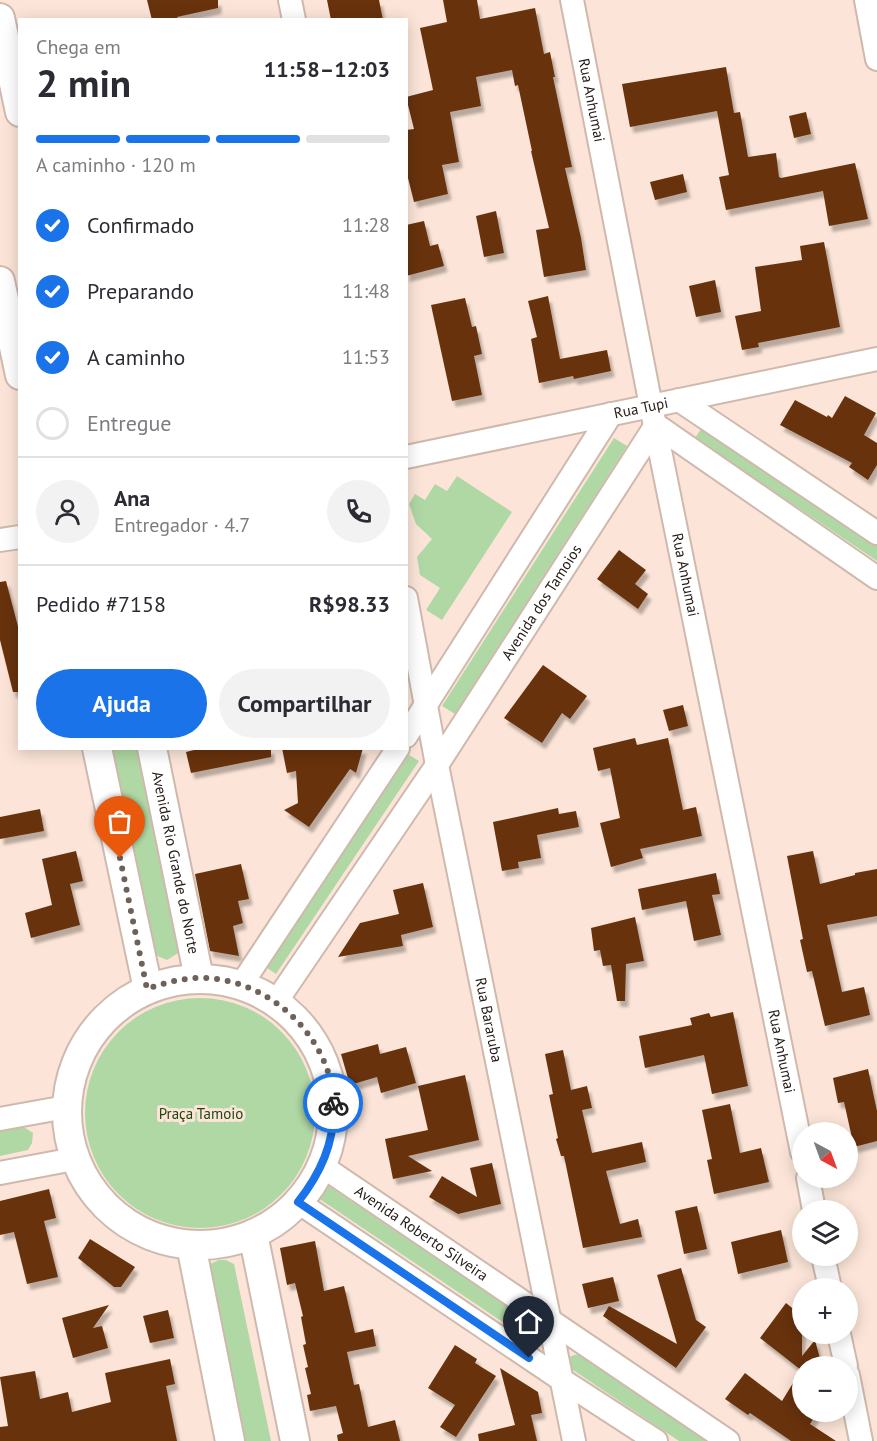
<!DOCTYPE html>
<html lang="pt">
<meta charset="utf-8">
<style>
body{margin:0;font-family:"PT Sans",sans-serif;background:#f2f2f3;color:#2b2b33;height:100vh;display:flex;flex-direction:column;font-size:22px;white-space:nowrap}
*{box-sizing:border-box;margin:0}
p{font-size:20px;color:#7c7c81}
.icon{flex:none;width:33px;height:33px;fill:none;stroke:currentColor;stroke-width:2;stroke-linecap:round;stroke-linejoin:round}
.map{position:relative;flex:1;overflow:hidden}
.drawer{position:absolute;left:18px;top:18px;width:390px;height:732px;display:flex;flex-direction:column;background:#fff;border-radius:0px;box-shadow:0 3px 15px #0003}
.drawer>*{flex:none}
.needle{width:39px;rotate:139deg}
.fabs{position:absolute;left:792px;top:1122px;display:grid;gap:12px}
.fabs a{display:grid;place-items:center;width:66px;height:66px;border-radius:50%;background:#fff;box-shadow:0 3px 15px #0003;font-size:30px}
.pin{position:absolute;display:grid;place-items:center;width:51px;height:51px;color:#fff;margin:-62px -26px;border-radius:50% 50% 50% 0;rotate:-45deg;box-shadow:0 0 6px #0007}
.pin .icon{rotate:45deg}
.courier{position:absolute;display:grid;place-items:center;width:60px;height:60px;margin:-30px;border:4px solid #1a73e8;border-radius:50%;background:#fff;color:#222;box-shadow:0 2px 8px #0007}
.head em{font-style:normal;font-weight:600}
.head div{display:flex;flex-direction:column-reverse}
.head{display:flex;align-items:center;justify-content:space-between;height:102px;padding:0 18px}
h1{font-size:39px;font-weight:600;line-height:45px}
.bar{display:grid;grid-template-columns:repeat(4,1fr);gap:9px 6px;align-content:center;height:72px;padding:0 18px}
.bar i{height:8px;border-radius:4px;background:#e1e1e2}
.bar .active{background:#1a73e8}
.bar p{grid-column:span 4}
.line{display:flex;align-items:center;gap:15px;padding:0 18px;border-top:2px solid #e1e1e2}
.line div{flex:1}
.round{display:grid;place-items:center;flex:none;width:63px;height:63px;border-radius:32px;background:#f2f2f3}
ol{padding:0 18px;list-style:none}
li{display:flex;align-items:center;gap:18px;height:66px}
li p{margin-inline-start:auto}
li .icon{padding:6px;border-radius:50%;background:#1a73e8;color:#fff;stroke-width:4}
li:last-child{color:#7c7c81}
li i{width:33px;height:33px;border:3px solid #e1e1e2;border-radius:50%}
.button{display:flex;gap:12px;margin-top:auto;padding:12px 18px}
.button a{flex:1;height:69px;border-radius:36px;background:#1a73e8;color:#fff;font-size:24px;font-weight:600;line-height:69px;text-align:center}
.button a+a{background:#f2f2f3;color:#2b2b33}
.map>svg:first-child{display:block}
.green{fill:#b0d8a5}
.building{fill:#67330c;filter:url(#shadow)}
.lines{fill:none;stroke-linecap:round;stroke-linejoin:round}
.minor-casing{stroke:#cfb9ad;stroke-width:26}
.major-casing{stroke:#cfb9ad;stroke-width:32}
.minor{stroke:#fff;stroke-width:22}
.major{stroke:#fff;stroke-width:28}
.done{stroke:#6e6159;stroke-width:6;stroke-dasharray:0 10.8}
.route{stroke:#1a73e8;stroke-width:8}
.labels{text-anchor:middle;stroke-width:6;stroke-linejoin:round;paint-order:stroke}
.street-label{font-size:15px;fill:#221a15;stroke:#fce5d8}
.park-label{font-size:15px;fill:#1e4710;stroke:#fce5d8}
</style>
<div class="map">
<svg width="877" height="1441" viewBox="0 0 877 1441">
<defs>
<filter id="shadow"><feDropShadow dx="3.5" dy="6" stdDeviation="1.5" flood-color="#0004"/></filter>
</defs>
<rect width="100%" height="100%" fill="#fce5d8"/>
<path class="green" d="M703 426 877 543V561L695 438Z
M614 438 627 446 455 714 442 706Z
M457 476 512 512 442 620 426 610 440 588 420 575 417 557 432 539 416 524 409 504 415 494 425 500 435 484 447 491Z
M108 749H143L181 941 178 953 167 960 148 952Z
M406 753 419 761 276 974 264 966Z
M85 1113a115 115 0 1 1 230 0a115 115 0 1 1-230 0Z
M18 1126 24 1127 33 1133 32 1143 28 1150 0 1156V1129Z
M327 1185 529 1321 519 1333 318 1198Z
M219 1260H226L234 1264 271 1441H240L206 1271 210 1264Z
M579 1354 711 1441H679L570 1368 568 1361 571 1356Z"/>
<path class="building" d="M147 0H218V8L177 17 178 20H152Z
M327 0H379L383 20H331Z
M443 0H477L480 19 535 8 544 54 550 52 555 77H553L572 167 565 168 581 238 586 270 544 277 536 230 549 228 531 151H532L518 85 515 86 512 70 476 77 481 106 450 112 459 162 442 165 448 194 414 202 406 170V130L414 129 406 97 433 90 420 28 447 22Z
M726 67 734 113 740 112 748 157 776 153 779 177 781 178 855 163 868 219 829 226 823 191 726 210 719 177 729 175 717 111 630 127 622 84Z
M806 112 811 134 794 138 789 116Z
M683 174 687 192 655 200 650 182Z
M496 211 504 253 484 257 476 216Z
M424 221 430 246 438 244 444 266 406 276V225Z
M824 242 840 327 758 343 759 347 742 350 735 316 761 311 755 267 802 260 800 246Z
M715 280 721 312 696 317 689 286Z
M548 296 560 359 607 350 611 371 574 379 573 376 539 383 531 339 537 337 528 301Z
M465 298 472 327 476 326 482 354 474 356 482 395 452 401 431 305Z
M845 396 876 413 864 435 877 443V465L868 480 849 467 852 463 780 425 795 400 827 417 828 415 832 418Z
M619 550 646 570 635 584 648 594 638 609 597 579Z
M6 581 20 634V692H13L0 640V582Z
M543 665 587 696 570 719 562 713 542 743 504 718Z
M683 705 688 726 669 731 663 710Z
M635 738 637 745 668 738 683 810 696 807 702 836 640 849 643 858 611 867 600 823 620 818 610 768 598 771 593 748Z
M202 748H271V757L191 773 186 752Z
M282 748H363L356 773 350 769 309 827 284 810 298 803 296 771 287 773Z
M558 808 559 814 576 811 579 827 537 835 541 858 518 862 519 868 502 871 493 822Z
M40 809 44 831 0 839V817Z
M76 851 83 881 70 884 80 925 31 938 25 913 52 905 42 859Z
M813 851 820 884 855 875V873L877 869V916L827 925 842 992 864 987 870 1015 825 1026 812 971 807 972 800 940 803 939 787 856Z
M241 864 249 899 238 901 243 923 233 926 239 956 210 951 195 874Z
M716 873 720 894 712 895 721 935 694 941 686 901 642 910 638 889Z
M423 883 433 927 401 935 403 946 338 957 360 923 399 914 393 890Z
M635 917 644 961 626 964 625 1001H617L611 965 603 966 600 950 594 951 591 928Z
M733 1012 748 1086 712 1094 704 1055 645 1068 639 1036 692 1025 690 1018 709 1013 711 1017Z
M378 1044 380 1054 406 1047 416 1083 381 1093 377 1077 350 1085 341 1054Z
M563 1050 571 1090 587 1086 592 1108 582 1110 592 1153 642 1142 646 1162 606 1171 620 1224 638 1219 642 1237 583 1248 564 1156H561L556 1139 558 1138 549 1095 553 1094 545 1054Z
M868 1069 877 1111V1141L854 1147 844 1102 838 1103 833 1078Z
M465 1075 479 1140 408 1156 432 1171 393 1179 385 1139 428 1130 418 1086Z
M730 1104 740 1153 761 1148 769 1182 714 1194 707 1160 712 1159 702 1110Z
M492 1163 501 1204 458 1214 429 1197 442 1176 477 1197 470 1168Z
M49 1189 56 1218 44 1221 58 1277 27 1284 14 1232 0 1235V1201Z
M697 1206 707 1249 684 1254 675 1211Z
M781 1230 788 1262 738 1274 731 1242Z
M90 1239 135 1267 121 1287H114L78 1258Z
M315 1241 324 1291 344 1286 355 1333 373 1329 376 1346 347 1352 354 1385 359 1384 368 1427 395 1420 400 1441H338L337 1435 343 1433 336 1406 310 1411 307 1395 311 1394 305 1368 308 1367 303 1345 306 1344 301 1317 303 1316 295 1283 287 1285 280 1248Z
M681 1268 696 1320 706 1327 676 1368 603 1316 609 1306 677 1344 657 1275Z
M613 1277 619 1301 588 1308 582 1284Z
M786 1303 802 1316V1356L815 1340 822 1366H802V1412H818L810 1424 836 1441H791L750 1413 748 1415 725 1399 745 1373 782 1401 801 1370 760 1338Z
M109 1305 93 1328 102 1326 108 1348 73 1358 62 1318Z
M168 1310 174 1338 150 1343 143 1316Z
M455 1345 477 1359 475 1363 496 1376 456 1437 440 1427 455 1405 428 1388Z
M170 1359 175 1384 166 1386 177 1441H0V1427L8 1426 0 1377 35 1371 40 1399 68 1392 72 1412 111 1402 105 1373Z
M500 1368 538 1392 542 1413 531 1415 537 1441H479L478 1434 515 1425Z"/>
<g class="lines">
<g class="minor-casing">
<g id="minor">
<path d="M290 0 294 20"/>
<path id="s1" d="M572 0 651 406 802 1152"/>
<path d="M866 0 877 59"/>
<path d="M679 400 877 533"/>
<path d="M656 425 877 578"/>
<path id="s2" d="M406 457 877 359"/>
<path d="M0 540 20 537"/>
<path id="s3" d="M406 598 437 765 574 1441"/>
<path d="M406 736 611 414"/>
<path d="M241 985 398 748"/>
<path id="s4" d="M276 1002 437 765 656 425"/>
<path d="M0 1119 66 1107"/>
<path id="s5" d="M322 1166 728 1441"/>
<path d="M0 1173 74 1159"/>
<path d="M808 1178 814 1210"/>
<path d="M298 1202 562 1380 656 1441"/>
<path d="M823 1256 830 1288"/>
<path d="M839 1334 846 1366"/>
<path d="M848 1375 861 1441"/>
</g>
</g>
<g class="major-casing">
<g id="major">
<path d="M0 18 20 112"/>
<path d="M0 281 20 375"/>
<path d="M97 748 148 989"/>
<path id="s6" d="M152 748 199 978"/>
<circle cx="200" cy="1112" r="133"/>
<path d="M253 1234 295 1441"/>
<path d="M191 1245 230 1441"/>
</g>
</g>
<use href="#minor" class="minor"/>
<use href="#major" class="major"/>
</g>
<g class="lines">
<path class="done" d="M120 858 147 989C164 983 179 979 197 978 256 976 312 1019 329 1075 331 1084 332 1094 333 1103"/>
<path class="route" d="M333 1103C336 1140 321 1173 298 1202L529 1358"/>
</g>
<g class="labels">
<g class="street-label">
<text dy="5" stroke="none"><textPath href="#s1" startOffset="102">Rua Anhumai</textPath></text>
<text dy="5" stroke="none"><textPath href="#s2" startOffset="240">Rua Tupi</textPath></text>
<text dy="5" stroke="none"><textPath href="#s1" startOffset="586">Rua Anhumai</textPath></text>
<text dy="5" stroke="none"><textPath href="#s4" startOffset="480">Avenida dos Tamoios</textPath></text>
<text dy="5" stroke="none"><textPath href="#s6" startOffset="117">Avenida Rio Grande do Norte</textPath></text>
<text dy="5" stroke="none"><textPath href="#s3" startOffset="430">Rua Bararuba</textPath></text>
<text dy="5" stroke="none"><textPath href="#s1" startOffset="1072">Rua Anhumai</textPath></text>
<text dy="5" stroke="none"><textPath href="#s5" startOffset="120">Avenida Roberto Silveira</textPath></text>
</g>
<g class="park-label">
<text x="201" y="1119">Praça Tamoio</text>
</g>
</g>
</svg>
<div class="fabs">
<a><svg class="needle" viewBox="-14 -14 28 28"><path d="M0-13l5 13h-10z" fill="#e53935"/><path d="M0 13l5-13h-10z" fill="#7c7c81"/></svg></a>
<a><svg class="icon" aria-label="layers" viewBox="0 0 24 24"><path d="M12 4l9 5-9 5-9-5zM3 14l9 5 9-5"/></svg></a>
<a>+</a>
<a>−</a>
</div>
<div class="pin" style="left:120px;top:858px;background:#ea580c"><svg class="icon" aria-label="bag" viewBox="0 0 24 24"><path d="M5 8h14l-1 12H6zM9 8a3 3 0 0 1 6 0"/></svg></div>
<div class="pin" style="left:529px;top:1358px;background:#1f2937"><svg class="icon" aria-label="home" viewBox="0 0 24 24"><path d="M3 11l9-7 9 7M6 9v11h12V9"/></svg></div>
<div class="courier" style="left:333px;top:1103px"><svg class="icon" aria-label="bike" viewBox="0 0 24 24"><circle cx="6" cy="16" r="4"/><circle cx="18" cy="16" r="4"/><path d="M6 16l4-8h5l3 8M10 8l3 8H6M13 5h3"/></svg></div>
<section class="drawer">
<div class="head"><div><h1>2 min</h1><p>Chega em</p></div><em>11:58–12:03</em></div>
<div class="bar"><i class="active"></i><i class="active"></i><i class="active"></i><i></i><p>A caminho · 120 m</p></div>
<ol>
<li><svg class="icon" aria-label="check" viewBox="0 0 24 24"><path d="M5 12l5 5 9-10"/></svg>Confirmado<p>11:28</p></li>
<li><svg class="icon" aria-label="check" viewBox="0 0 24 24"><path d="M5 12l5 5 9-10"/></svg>Preparando<p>11:48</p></li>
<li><svg class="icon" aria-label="check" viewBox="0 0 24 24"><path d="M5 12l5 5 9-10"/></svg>A caminho<p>11:53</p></li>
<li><i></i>Entregue</li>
</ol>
<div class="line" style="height:108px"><a class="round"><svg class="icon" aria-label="person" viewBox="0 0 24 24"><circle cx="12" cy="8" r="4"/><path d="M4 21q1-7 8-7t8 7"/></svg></a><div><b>Ana</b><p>Entregador · 4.7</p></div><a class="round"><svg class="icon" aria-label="phone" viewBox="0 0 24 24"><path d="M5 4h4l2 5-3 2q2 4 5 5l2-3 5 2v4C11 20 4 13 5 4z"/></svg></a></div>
<div class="line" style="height:78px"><div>Pedido #7158</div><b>R$98.33</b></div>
<div class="button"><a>Ajuda</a><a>Compartilhar</a></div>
</section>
</div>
